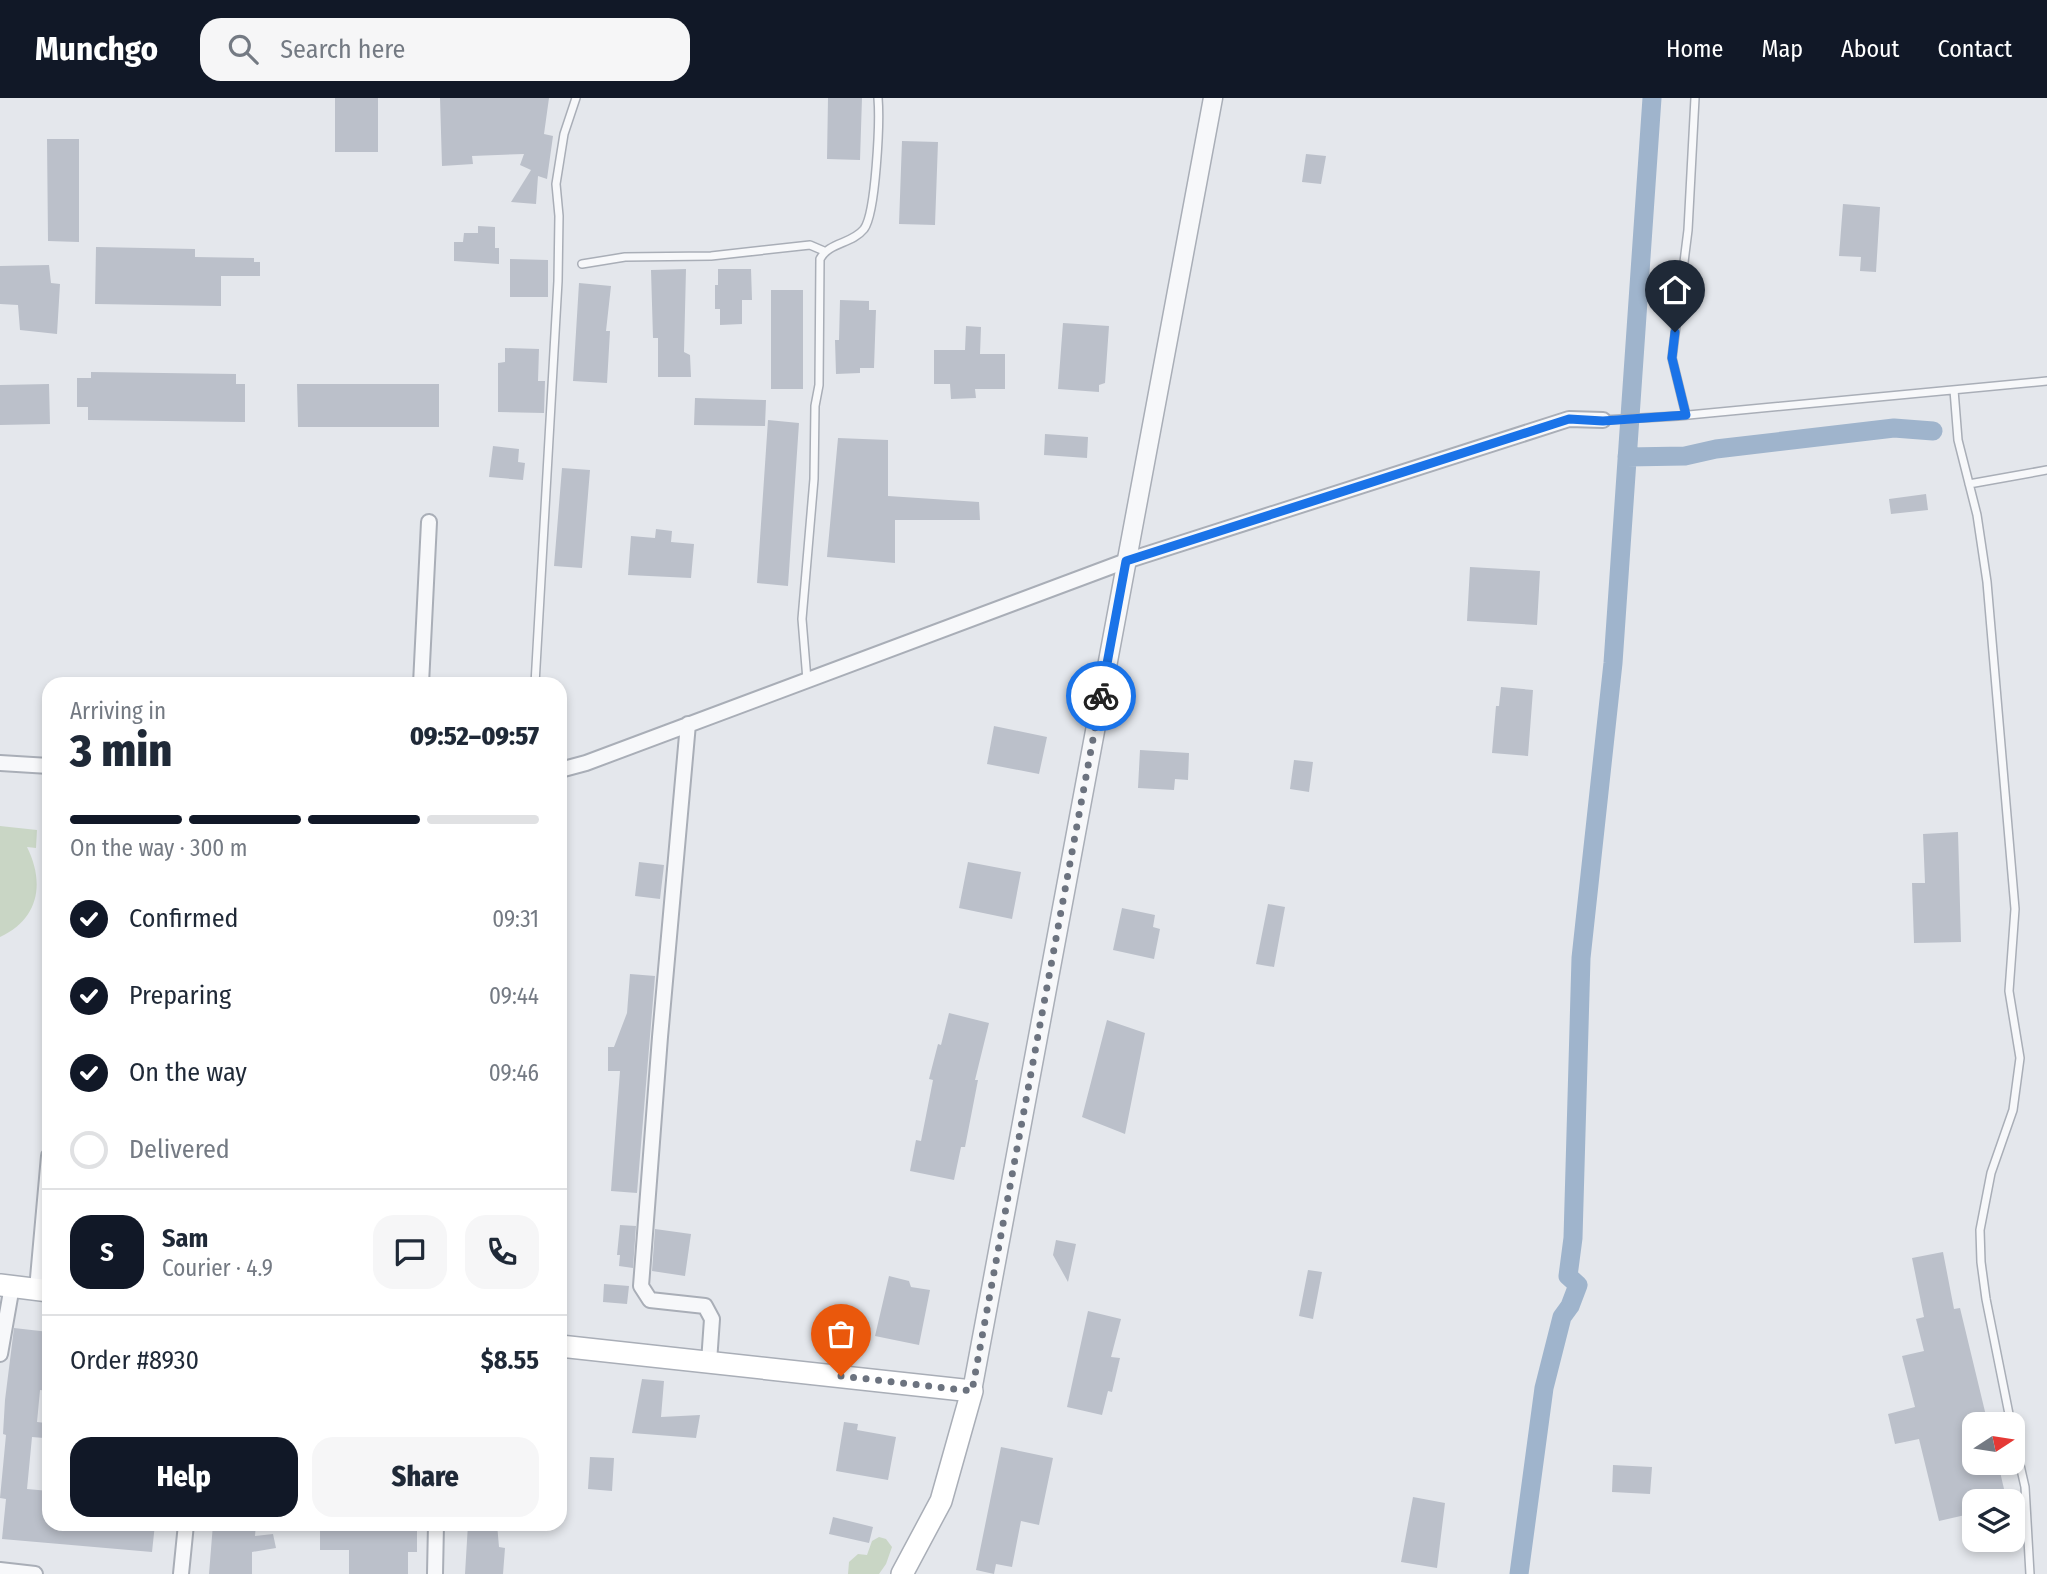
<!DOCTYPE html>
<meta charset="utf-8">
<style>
body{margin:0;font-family:"Fira Sans Condensed",sans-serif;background:#f6f6f7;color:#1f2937;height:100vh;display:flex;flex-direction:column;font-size:26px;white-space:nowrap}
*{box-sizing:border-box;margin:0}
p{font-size:23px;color:#747a83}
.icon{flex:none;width:38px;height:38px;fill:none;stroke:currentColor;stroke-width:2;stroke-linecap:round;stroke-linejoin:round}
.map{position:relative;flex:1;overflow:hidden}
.side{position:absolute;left:42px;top:579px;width:525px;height:854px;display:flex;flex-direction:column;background:#fff;border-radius:21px;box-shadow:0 4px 10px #0003}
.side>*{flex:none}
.needle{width:46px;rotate:78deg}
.tools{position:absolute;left:1962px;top:1314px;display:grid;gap:14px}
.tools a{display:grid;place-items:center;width:63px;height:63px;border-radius:14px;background:#fff;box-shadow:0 4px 10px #0003;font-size:35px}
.pin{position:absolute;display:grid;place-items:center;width:60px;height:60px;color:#fff;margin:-72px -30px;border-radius:50% 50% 50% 0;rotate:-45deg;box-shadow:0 0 7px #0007}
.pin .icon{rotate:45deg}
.courier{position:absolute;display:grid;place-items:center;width:70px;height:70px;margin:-35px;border:5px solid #1a73e8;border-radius:50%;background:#fff;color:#222;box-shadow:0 2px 9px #0007}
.head em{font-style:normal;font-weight:800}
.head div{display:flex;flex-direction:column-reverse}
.head{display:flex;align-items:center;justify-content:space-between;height:119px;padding:0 28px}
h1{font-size:46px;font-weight:800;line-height:52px}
.bar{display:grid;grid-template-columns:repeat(4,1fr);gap:10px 7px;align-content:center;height:84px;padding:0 28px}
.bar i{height:9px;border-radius:5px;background:#e0e1e3}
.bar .selected{background:#111827}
.bar p{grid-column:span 4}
.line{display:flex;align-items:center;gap:18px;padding:0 28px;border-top:2px solid #e0e1e3}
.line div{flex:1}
.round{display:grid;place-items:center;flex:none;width:74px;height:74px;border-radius:21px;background:#f6f6f7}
ol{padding:0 28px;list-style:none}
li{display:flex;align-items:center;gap:21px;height:77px}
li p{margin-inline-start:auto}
li .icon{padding:7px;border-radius:50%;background:#111827;color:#fff;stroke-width:4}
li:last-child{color:#747a83}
li i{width:38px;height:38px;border:4px solid #e0e1e3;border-radius:50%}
.action{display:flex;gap:14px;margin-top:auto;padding:14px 28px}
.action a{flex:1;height:80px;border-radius:21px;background:#111827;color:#fff;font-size:28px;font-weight:800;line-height:80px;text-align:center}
.action a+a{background:#f6f6f7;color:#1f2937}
header{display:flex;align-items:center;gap:42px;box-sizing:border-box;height:98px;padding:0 35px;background:#111827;color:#fff}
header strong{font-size:33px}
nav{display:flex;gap:38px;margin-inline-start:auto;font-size:24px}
.search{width:490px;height:63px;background:#f6f6f7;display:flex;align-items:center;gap:18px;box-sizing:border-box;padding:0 24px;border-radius:21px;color:#747a83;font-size:26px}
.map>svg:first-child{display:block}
.green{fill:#c9d6c5}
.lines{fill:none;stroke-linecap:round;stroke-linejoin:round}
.canal{stroke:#9fb4cc;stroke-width:19}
.building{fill:#bbc0ca}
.service-casing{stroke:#a9aeb7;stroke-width:10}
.minor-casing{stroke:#a9aeb7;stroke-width:18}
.tertiary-casing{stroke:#a9aeb7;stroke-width:21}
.secondary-casing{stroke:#a9aeb7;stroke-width:24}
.service{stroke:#f7f8fa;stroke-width:7}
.minor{stroke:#f7f8fa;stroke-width:14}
.tertiary{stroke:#f7f8fa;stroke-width:18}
.secondary{stroke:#fff;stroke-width:21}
.done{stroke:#6c737f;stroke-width:7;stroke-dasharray:0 12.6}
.route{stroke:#1a73e8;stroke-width:9}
</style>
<header>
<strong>Munchgo</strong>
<div class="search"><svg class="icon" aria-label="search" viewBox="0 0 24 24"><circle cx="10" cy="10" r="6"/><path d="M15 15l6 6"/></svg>Search here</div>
<nav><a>Home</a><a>Map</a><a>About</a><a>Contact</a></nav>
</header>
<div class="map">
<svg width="2047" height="1476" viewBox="0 0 2047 1476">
<rect width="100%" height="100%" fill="#e4e7ec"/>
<path class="green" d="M0 728 37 732 36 750 27 749C45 785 39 821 0 839Z
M879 1439 886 1441 892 1449 886 1466 879 1476H848L849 1464 858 1456 867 1457 872 1443Z"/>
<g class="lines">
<path class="canal" d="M1627 359 1685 358 1716 351 1894 330 1933 333
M1519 1476 1544 1290 1562 1219 1570 1208 1578 1187 1568 1178 1573 1140 1581 860 1613 565 1652 0"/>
</g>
<path class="building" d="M335 0H378V54H335Z
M440 0H549L544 36 553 38 547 81 538 78 536 106 511 104 531 72 520 67 524 56 472 58 473 66 442 68Z
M828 0H862L860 62 827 61Z
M47 41H79V144L48 143Z
M902 43 938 44 935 127 899 126Z
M1306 56 1326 58 1321 86 1302 84Z
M1843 106 1880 109 1876 174 1860 173 1861 159 1839 158Z
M478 128 495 129V150H499V166L454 163V144H463L464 135H478Z
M96 149 195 151V159L254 160V164H260V178H221V208L95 206Z
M510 161 548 162V199H510Z
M49 167 51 185 60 186 57 236 20 232 18 207 0 206V168Z
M686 171 684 254 690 257 691 279H658V240H653L651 172Z
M718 171H751L752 202H742V226L720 227V211H715V187H718Z
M579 185 611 188 606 233H610L607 285 573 283Z
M771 192H803V291H771Z
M840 202 869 203V212H876L874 270H860V275L836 276 835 242H839Z
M1063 225 1109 228 1105 285 1099 287V294L1058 291Z
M966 228 981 229 980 256H1005V291H975L976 300 951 301 950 286H934V252H965Z
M505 250 539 251 538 283H545L544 315 498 314V265L505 264Z
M91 274 236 276V286H245V324L88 322V309H77V280H91Z
M49 286 50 326 0 327V287Z
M297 286H439V329H298Z
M695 300 766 302 765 328 694 327Z
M768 322 799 325 788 488 757 485Z
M1045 336 1088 339 1087 360 1044 357Z
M838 340 888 342V398L979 404 980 422H895V465L827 459Z
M493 348 519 351 518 364 525 365 523 382 489 379Z
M562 370 590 372 582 470 554 468Z
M1926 396 1928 412 1891 416 1889 401Z
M656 431 672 433 671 444 694 446 691 480 628 477 631 438 655 440Z
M1470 469 1540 473 1537 527 1467 523Z
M1501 589 1533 592 1528 658 1492 655 1496 608H1499Z
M994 628 1047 639 1039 676 987 666Z
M1140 652 1189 655 1188 682 1175 681 1174 692 1138 690Z
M1294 662 1313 664 1309 694 1290 691Z
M1958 734 1961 844 1914 845 1912 785H1925L1923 736Z
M639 764 664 767 660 801 635 798Z
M968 764 1021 774 1012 821 959 810Z
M1268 806 1285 809 1274 869 1256 866Z
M1122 810 1155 817 1153 829 1160 831 1154 861 1113 852Z
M630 876 655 878 637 1095 611 1093 620 973H608V949H614L627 915Z
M949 915 989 925 975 982H978L965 1049H961L954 1082 910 1073 916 1042 921 1043 933 982 929 981 938 946 941 947Z
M1107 922 1145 935 1125 1036 1082 1019Z
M620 1127 636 1128 633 1170 619 1168 620 1157H617Z
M655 1131 691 1136 685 1178 652 1173Z
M1056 1142 1076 1146 1068 1184 1053 1157Z
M1943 1154 1954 1211 1960 1210 1988 1326H1974V1365H1998L2007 1404H1974V1415L1939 1423 1919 1341 1895 1346 1888 1316 1915 1309 1902 1258 1924 1253 1916 1221 1924 1219 1912 1160Z
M1308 1172 1322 1174 1313 1221 1299 1218Z
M889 1178 909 1183 911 1189 930 1192 919 1247 875 1238Z
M604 1186 629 1188 627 1206 603 1204Z
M1088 1213 1121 1221 1111 1259 1120 1260 1112 1294 1108 1293 1102 1317 1067 1309Z
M14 1230 49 1234V1293L40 1292 37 1324 46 1325 44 1340 32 1339 27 1391 49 1393V1426H155L152 1454 2 1441 6 1401 0 1400 6 1337 3 1336 5 1302Z
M642 1281 664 1283 661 1319 700 1317 696 1340 632 1335Z
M844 1324 858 1326 857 1332 896 1339 888 1382 836 1373Z
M1001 1349 1053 1360 1039 1427 1021 1423 1012 1469 996 1466 994 1476 976 1472Z
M590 1359 614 1360 612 1393 588 1391Z
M1613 1367 1652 1369 1650 1396 1612 1394Z
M1413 1399 1445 1405 1437 1470 1401 1464Z
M833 1419 873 1429 869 1445 829 1436Z
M213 1426H256L255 1438 273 1436 276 1450 252 1454V1476H209Z
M364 1426H404V1433H417V1454H408V1476H349V1452H320V1433H364Z
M468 1426H497L499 1449 505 1450 503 1476H465Z"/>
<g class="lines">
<g class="service-casing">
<path id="service" d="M582 166 625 159 711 158 810 147 824 153
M1954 292 1958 342 1977 417 1987 484 2015 811 2009 893 2020 960 2013 1012 1991 1075 1980 1132 1981 1164 1986 1201 2011 1326
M1686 317 1672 260 1688 132 1695 0
M1603 322 1678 318 2047 283
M1969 386 2047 372
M807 582 802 521 814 381 815 308 819 287 820 161C829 144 852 146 864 131 876 115 880 23 878 0
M535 586 558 183 559 118 556 86 564 36 576 0
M2012 1332 2025 1389 2030 1476"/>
</g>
<g class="minor-casing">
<path id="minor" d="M421 586 429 424
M688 626 660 939 641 1188 650 1202 705 1208 712 1221 709 1264
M0 665 49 668
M560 672 586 665 1126 463 1569 321 1603 322
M37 1191 49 1058
M0 1256 12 1188
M0 1472 35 1476
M181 1476 186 1426
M435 1476 436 1426"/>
</g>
<g class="tertiary-casing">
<path id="tertiary" d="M972 1293 1213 0"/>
</g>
<g class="secondary-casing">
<path id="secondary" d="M0 1187 49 1193
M560 1248 972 1293 941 1403 902 1476"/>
</g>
<use href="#service" class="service"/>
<use href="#minor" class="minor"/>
<use href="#tertiary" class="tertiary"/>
<use href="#secondary" class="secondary"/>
</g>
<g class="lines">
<path class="done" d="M841 1278 972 1293 1101 598"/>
<path class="route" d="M1101 598 1126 463 1569 321 1603 323 1686 317 1672 260 1675 234"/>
</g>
</svg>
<div class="tools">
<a><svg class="needle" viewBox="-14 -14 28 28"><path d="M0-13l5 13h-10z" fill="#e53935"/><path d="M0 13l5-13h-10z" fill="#747a83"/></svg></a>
<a><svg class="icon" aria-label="layers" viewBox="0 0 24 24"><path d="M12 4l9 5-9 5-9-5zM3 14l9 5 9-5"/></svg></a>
</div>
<div class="pin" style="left:841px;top:1278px;background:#ea580c"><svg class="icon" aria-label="bag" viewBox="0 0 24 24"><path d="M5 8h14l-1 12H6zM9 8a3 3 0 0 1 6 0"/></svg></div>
<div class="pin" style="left:1675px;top:234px;background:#1f2937"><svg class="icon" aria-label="home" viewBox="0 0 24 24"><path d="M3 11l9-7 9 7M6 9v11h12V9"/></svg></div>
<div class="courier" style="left:1101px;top:598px"><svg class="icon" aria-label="bike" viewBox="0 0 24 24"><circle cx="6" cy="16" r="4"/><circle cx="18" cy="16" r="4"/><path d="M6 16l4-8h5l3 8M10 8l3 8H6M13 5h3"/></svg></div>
<section class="side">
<div class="head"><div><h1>3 min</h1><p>Arriving in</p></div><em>09:52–09:57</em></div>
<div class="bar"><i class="selected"></i><i class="selected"></i><i class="selected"></i><i></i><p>On the way · 300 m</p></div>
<ol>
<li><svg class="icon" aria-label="check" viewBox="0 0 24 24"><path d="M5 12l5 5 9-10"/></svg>Confirmed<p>09:31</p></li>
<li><svg class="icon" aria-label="check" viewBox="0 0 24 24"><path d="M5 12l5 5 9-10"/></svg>Preparing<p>09:44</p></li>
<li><svg class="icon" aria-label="check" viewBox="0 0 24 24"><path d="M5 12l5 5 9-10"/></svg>On the way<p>09:46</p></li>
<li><i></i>Delivered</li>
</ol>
<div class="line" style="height:126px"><b class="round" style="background:#111827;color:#fff">S</b><div><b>Sam</b><p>Courier · 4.9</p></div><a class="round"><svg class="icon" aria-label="chat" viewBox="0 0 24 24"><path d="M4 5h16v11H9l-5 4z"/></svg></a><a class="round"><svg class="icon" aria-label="phone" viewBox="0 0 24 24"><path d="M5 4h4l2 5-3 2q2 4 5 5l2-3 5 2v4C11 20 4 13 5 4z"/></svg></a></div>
<div class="line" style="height:91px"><div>Order #8930</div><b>$8.55</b></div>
<div class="action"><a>Help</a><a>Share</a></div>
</section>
</div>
